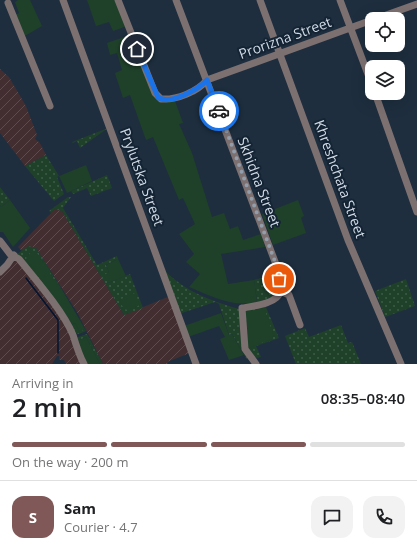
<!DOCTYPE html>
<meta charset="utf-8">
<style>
body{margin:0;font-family:"Open Sans",sans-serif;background:#f2f2f2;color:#202124;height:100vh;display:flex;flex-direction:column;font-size:15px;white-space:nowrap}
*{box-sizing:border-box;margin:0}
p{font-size:13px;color:#757577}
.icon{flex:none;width:22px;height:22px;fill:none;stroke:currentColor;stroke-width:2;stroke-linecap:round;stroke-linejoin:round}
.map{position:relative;height:364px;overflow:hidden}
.drawer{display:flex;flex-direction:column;background:#fff;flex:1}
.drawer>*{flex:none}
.tools{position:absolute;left:365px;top:12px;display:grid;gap:8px}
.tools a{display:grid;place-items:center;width:40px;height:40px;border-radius:8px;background:#fff;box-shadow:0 4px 16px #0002;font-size:20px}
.pin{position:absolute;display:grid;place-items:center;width:34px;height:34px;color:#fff;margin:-17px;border:2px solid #fff;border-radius:50%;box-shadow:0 1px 4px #0007}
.courier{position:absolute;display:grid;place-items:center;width:40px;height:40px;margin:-20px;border:3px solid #1a73e8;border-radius:50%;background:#fff;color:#222;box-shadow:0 1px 5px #0007}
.headline em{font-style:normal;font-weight:600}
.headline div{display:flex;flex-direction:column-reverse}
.headline{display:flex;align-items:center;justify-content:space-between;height:68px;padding:0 12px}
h1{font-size:26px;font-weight:600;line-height:30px}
.bar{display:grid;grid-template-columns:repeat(4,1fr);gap:6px 4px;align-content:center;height:48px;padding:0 12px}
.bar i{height:5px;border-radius:3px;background:#e0e0e0}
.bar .active{background:#805858}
.bar p{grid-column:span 4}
.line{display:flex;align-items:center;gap:10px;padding:0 12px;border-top:1px solid #e0e0e0}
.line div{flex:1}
.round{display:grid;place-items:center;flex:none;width:42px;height:42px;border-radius:12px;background:#f2f2f2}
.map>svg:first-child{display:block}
.industrial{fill:url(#industrial-furrows)}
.grass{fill:url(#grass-dots)}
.garden{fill:#1f412a}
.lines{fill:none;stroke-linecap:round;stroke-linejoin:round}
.stream{stroke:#011430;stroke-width:1.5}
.minor{stroke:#7d7071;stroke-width:7}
.done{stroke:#929eab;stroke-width:4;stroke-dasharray:0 7.2}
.route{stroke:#1a73e8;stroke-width:5}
.labels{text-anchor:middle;stroke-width:4;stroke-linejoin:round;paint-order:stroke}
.street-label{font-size:14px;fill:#d1dbe5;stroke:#142434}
</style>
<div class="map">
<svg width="417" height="364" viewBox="0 0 417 364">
<defs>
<pattern id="industrial-furrows" width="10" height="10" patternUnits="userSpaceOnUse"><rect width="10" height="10" fill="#422e31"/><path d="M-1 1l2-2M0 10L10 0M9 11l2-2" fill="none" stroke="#5c4c4f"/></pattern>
<pattern id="grass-dots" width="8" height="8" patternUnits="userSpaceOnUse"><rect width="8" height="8" fill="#1f412a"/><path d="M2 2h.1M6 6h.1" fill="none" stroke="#3e5c49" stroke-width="1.8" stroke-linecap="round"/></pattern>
</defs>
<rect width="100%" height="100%" fill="#1e2e3e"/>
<path class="industrial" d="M0 69 9 77 26 106 37 135 35 139 40 143 46 155 25 166 0 133Z
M55 209 62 211 124 315 170 296 190 353 167 362 168 364H103L77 312 36 248 23 252 18 247Z
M17 259 63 320 82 364H66L64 360H59V356H57L52 364H0V276Z"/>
<path class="grass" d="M108 128 80 148 77 141 73 143 72 142Z
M46 155 59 176 57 177 64 194 54 201 25 166Z
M107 175 112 188 91 196 87 188 73 194 71 191Z
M0 187 10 200 1 207 0 206Z
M68 197H71L63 208 97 265 117 256 118 259 106 265 109 272 108 283 130 274 143 308 124 315 62 211 55 209 51 213 49 211Z
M28 246 36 248 61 288 52 295 71 325 75 323 80 331 85 329 86 331 79 334 72 332 17 254Z
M165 271C186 292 212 301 239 309L251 361 246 358 232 334 229 335 219 304 215 302 179 314Z
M275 274 278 292 276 296 257 302 254 280Z
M406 279 415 306 385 317 375 291Z
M265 305 279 338 256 346 261 357C243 364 245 323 244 312L247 309Z
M341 325 348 343 352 342 361 364H296L285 336 305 328 309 337Z
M87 334 103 364H100L86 337 76 342 75 338Z"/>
<path class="garden" d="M18 0H30L42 26 23 37 15 15 19 13 15 2Z
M87 0H116L127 26 113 31 109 22 96 26Z
M130 35 154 94 175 101 183 123 179 124 192 153 212 217 224 213 230 229 238 226 243 240 261 234 265 247 221 254 228 284 254 280 257 302C233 308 211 296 189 287L200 274 186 262 194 254 179 234 195 224 183 198 179 200 153 137 146 140 130 95 123 98 115 73 122 70 117 53 110 55 107 43Z
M86 165 92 181 67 193 59 176Z
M10 200 30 228 13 247 3 232H0V206L1 207Z
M298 200 304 216 301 218 306 233 273 245 262 214Z
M32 251 37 253 60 289 61 288 85 329 80 332 75 323 71 325 26 258Z
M118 259 126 276 108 283 104 275 109 272 106 265Z
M135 293 140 305 128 310 124 309 119 300Z
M264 308 274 336 272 337V339L248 348 245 312Z
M221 313 229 335 232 334 244 355 229 360 220 339 225 337 219 326 188 337 184 326Z
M86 337 100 364H87L75 342Z"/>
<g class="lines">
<path class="stream" d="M26 278 58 320V353"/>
<path class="minor" d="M63 0 196 364
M118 0 155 93 161 99C177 100 197 92 207 80L372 20
M176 0 277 267 281 291 289 295 300 325
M260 0 348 240 401 364
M340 0 372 85
M8 3 50 106
M375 19 417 4
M375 93 417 212
M0 241 10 254 19 259C36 280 63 311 73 335 76 345 79 355 84 364
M0 272 7 265 14 255
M256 364 245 349 242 308C254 306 277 304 281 291"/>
</g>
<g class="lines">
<path class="done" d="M219 111 277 267 279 279"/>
<path class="route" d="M137 49 158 97C169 106 199 89 207 80L219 111"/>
</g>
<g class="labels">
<g class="street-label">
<text transform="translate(285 38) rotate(-20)" y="5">Prorizna Street</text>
<text transform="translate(142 177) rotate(70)" y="5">Prylutska Street</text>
<text transform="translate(340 179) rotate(70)" y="5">Khreshchata Street</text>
<text transform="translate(259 182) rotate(69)" y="5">Skhidna Street</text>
</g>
</g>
</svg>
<div class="tools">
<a><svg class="icon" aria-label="locate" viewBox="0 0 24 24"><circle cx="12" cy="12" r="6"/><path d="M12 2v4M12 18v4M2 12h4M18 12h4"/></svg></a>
<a><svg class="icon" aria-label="layers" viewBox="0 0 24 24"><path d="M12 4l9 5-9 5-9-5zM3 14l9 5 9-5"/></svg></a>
</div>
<div class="pin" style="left:279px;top:279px;background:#ea580c"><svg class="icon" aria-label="bag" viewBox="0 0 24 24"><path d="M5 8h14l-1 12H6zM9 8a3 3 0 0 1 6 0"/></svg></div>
<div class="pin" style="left:137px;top:49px;background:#1f2937"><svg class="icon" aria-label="home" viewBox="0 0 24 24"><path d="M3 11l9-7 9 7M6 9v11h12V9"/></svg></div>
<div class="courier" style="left:219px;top:111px"><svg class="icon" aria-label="car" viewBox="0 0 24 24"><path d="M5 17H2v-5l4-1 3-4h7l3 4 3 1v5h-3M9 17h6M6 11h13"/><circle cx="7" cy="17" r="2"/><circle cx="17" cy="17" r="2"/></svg></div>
</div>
<section class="drawer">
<div class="headline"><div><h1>2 min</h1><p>Arriving in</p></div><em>08:35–08:40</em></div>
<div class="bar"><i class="active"></i><i class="active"></i><i class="active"></i><i></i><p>On the way · 200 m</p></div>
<div class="line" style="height:72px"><b class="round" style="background:#805858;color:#fff">S</b><div><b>Sam</b><p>Courier · 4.7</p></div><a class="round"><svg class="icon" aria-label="chat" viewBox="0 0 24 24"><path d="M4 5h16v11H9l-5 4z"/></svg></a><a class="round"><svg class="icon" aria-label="phone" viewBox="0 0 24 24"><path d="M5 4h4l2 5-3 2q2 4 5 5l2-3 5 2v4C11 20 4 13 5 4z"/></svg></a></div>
</section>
